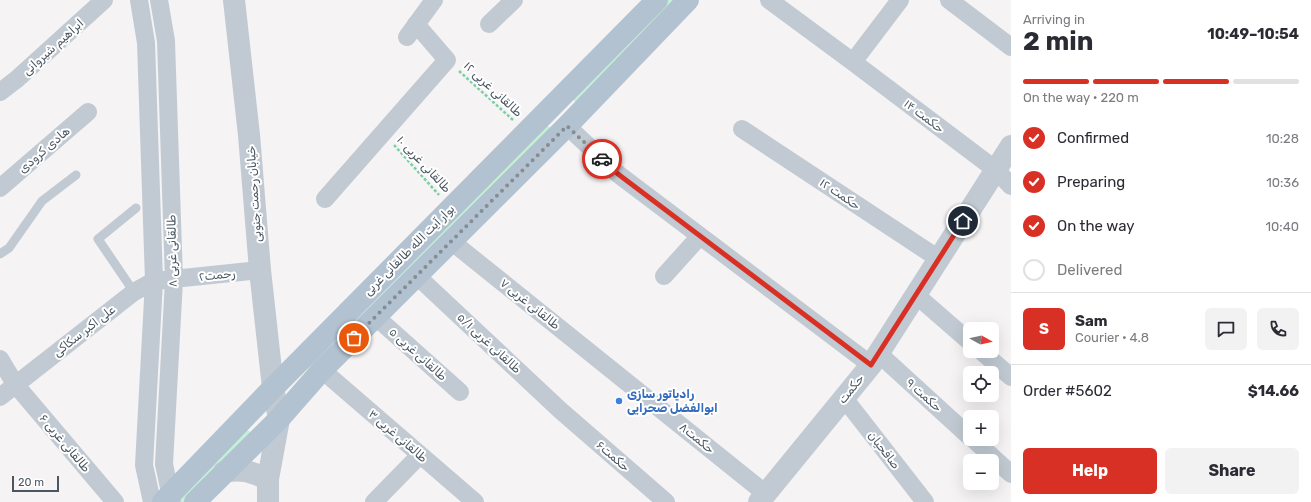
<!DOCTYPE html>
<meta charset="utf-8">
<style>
body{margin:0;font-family:Rubik,Cairo,sans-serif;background:#f2f2f3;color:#2b2b33;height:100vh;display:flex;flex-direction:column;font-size:15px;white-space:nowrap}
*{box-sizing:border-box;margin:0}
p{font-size:13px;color:#7c7c81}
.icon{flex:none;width:22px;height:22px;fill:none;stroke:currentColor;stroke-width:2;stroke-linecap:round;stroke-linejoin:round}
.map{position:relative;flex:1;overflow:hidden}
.details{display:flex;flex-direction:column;background:#fff;width:300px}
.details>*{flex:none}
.needle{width:26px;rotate:98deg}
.buttons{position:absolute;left:963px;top:322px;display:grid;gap:8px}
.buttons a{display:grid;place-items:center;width:36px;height:36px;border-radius:6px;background:#fff;box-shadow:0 4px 16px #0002;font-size:20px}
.scale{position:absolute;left:12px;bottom:10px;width:47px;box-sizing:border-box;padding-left:4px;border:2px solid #4a5661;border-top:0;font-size:11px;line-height:14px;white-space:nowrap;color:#4a5661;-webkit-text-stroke:3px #fff;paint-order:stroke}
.pin{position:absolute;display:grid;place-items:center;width:34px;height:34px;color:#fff;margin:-17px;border:2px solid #fff;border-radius:50%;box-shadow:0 1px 4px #0007}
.courier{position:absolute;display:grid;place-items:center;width:40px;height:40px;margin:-20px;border:3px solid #d93025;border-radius:50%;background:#fff;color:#222;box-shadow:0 1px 5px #0007}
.overview em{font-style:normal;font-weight:700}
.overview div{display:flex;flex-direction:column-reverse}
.overview{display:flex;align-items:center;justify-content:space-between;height:68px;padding:0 12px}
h1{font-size:26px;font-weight:700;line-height:30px}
.bar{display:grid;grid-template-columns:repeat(4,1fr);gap:6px 4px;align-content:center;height:48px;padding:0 12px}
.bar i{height:5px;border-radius:3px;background:#e1e1e2}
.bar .on{background:#d93025}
.bar p{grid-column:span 4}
.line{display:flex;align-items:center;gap:10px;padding:0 12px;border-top:1px solid #e1e1e2}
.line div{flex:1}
.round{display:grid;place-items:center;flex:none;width:42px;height:42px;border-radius:6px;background:#f2f2f3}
ol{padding:0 12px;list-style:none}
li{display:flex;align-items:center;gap:12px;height:44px}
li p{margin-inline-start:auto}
li .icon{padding:4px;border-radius:50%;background:#d93025;color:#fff;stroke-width:4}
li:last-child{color:#7c7c81}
li i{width:22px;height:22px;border:2px solid #e1e1e2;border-radius:50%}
.primary-button{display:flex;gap:8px;margin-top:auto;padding:8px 12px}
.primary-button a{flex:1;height:46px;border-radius:6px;background:#d93025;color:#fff;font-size:16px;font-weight:700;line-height:46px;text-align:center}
.primary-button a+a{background:#f2f2f3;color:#2b2b33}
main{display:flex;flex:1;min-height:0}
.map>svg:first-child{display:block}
.green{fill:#c3f1d5}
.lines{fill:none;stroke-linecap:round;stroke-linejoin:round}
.path{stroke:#7ad0a6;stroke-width:2.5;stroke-dasharray:3 2;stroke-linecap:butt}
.service{stroke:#c1cad2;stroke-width:9}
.minor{stroke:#c1cad2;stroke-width:18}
.tertiary{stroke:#c1cad2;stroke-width:22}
.primary{stroke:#b3c2d1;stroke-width:22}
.done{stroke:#868d94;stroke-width:4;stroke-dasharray:0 7.2}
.route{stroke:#d93025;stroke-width:5}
.shop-dot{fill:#3f7fe0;stroke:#fff;stroke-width:1.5}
.labels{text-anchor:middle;stroke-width:4;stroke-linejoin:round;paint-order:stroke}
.street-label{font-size:12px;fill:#4a5661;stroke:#fff}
.shop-label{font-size:12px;font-weight:bold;fill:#366cbe;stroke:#fff;text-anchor:start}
</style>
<main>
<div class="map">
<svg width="1011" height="502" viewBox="0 0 1011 502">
<rect width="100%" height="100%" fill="#f5f3f3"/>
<path class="green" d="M667 0H674L576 102 572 99Z
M546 125 551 128 311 372 306 368Z
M246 428 251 433 184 502H177Z"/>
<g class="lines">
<path class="path" d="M459 71 513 120
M394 145 439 195"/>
<path class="service" d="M0 254 9 248 42 201 76 175
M134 292 98 239 136 208"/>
<path class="minor" d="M139 0 146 43 154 281 144 465 152 502
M159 0 166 41 174 280 164 464 172 502
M769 0 853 62 996 170 1011 186
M949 0 1011 47
M489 24 514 0
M407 37 434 0
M853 62 900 0
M0 92 17 79 104 0
M567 126 618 174 871 365
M742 129 939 259
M0 188 88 112
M325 199 447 60 416 24
M451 241 766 494
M417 276 560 410 666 502
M664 276 700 236
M916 295 970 342
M376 317 460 392
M981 351 1011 377
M878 353 970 437
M0 359 15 384 115 502
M322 370 475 502
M0 397 134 292 154 281 260 270
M844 398 925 502
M973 439 1011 474
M374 502 420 455"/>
<path class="tertiary" d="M234 0 249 135 260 270 273 388 279 419 268 479V502
M224 472C242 468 251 472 268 479
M759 502 871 365 1011 146"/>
<path class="primary" d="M163 502 273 388 657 0
M195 502 279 419 322 370 567 126 688 0"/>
</g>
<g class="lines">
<path class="done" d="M354 338 567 126 602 159"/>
<path class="route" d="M602 159 618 174 871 365 963 221"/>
</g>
<circle class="shop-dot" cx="619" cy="401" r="4"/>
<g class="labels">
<g class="street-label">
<text transform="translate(53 47) rotate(-42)" y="4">ابراهیم شیروانی</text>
<text transform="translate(493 89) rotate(43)" y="4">طالقانی غربی ۱۲</text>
<text transform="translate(924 116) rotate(37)" y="4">حکمت ۱۴</text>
<text transform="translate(44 150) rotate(-41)" y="4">هادی کرودی</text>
<text transform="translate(424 164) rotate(47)" y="4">طالقانی غربی ۱۰</text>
<text transform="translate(254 194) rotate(-94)" y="4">خیابان رحمت جنوبی</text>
<text transform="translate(840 194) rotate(34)" y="4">حکمت ۱۲</text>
<text transform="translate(409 250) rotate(-45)" y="4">بوار آیت الله طالقانی غربی</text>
<text transform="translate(172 251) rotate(-91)" y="4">طالقانی غربی ۸</text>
<text transform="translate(217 275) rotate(-6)" y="4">رحمت۲</text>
<text transform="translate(530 304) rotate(39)" y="4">طالقانی غربی ۷</text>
<text transform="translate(84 331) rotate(-38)" y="4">علی اکبر سکاکی</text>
<text transform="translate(489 343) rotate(43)" y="4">طالقانی غربی ۵/۱</text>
<text transform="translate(418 354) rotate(42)" y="4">طالقانی غربی ۵</text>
<text transform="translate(851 389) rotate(-51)" y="4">حکمت</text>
<text transform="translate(924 395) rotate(42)" y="4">حکمت ۹</text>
<text transform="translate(398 436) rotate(41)" y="4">طالقانی غربی ۳</text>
<text transform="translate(697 438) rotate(39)" y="4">حکمت۸</text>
<text transform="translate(65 443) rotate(50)" y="4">طالقانی غربی ۶</text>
<text transform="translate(884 450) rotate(52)" y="4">صافحیان</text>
<text transform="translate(613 456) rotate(41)" y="4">حکمت۶</text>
</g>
<g class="shop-label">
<text x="627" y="398">رادیاتور سازی<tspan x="627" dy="14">ابوالفضل صحرایی</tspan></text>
</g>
</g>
</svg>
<div class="buttons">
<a><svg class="needle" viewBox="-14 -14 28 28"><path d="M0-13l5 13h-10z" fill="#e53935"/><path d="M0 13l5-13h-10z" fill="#7c7c81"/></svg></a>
<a><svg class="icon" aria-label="locate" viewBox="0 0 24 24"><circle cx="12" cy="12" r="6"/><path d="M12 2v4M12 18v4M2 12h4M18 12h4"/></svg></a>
<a>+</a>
<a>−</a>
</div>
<div class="scale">20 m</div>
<div class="pin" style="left:354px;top:338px;background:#ea580c"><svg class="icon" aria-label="bag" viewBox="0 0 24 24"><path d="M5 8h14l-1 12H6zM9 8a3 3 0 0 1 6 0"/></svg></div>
<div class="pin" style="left:963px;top:221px;background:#1f2937"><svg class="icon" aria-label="home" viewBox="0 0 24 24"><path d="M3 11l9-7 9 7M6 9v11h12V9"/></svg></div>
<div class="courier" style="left:602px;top:159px"><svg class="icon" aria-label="car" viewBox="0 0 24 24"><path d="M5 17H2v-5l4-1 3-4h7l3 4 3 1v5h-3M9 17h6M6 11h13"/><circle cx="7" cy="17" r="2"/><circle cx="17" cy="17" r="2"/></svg></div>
</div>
<section class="details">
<div class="overview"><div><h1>2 min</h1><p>Arriving in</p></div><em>10:49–10:54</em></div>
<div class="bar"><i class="on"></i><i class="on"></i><i class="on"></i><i></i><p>On the way · 220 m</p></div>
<ol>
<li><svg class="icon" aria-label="check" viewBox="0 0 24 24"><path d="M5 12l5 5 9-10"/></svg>Confirmed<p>10:28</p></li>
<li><svg class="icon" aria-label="check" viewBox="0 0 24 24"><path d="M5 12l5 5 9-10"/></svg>Preparing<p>10:36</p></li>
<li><svg class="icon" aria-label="check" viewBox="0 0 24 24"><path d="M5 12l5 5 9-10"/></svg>On the way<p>10:40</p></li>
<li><i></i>Delivered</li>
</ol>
<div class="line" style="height:72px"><b class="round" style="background:#d93025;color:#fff">S</b><div><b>Sam</b><p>Courier · 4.8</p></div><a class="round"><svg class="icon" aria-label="chat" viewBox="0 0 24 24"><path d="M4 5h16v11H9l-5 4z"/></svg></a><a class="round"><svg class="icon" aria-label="phone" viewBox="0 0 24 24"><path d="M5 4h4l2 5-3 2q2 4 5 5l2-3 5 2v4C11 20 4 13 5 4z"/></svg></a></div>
<div class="line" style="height:52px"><div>Order #5602</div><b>$14.66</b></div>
<div class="primary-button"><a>Help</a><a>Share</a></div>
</section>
</main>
